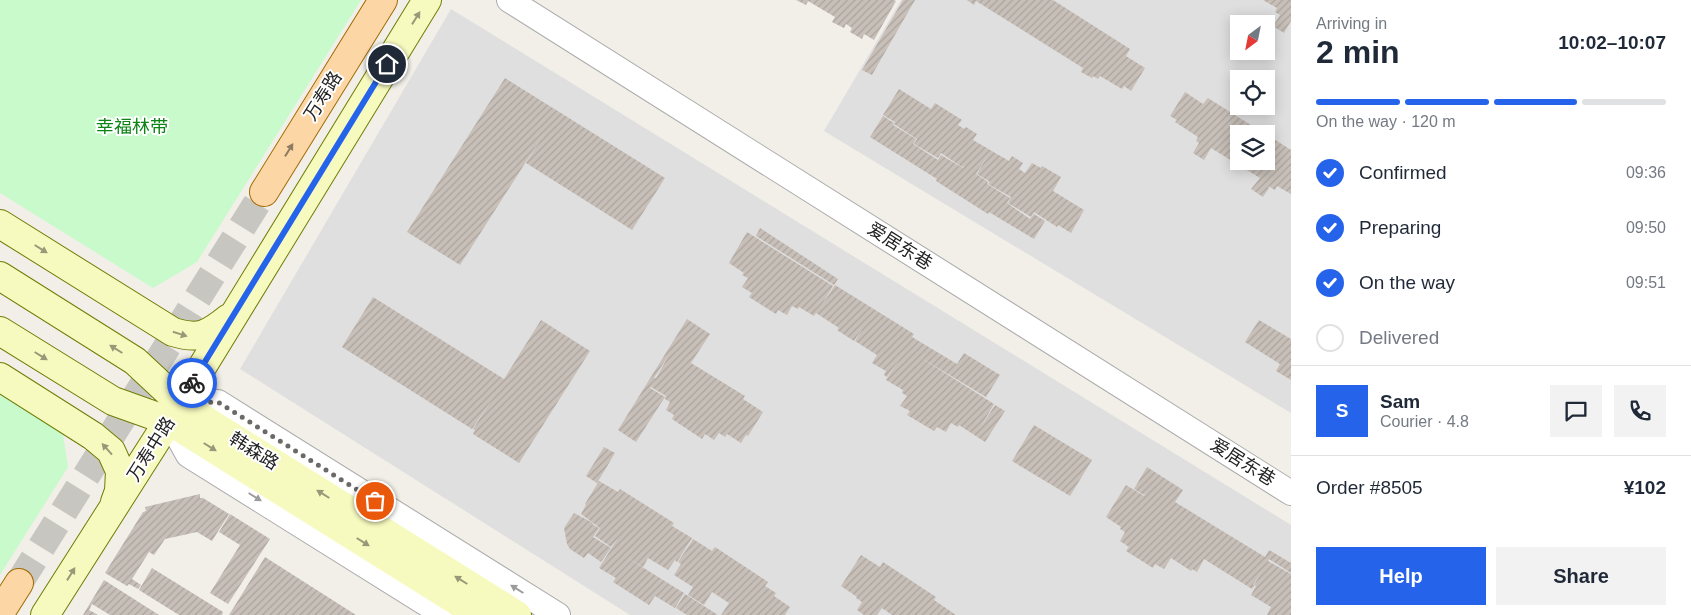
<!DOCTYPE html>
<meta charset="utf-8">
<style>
body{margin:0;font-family:Helvetica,"Noto Sans SC",sans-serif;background:#f2f2f3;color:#1f2937;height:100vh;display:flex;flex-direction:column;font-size:19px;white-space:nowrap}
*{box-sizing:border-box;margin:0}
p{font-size:16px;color:#747a83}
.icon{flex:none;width:28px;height:28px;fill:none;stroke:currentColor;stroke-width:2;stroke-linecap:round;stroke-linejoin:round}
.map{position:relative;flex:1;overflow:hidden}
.details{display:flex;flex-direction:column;background:#fff;width:400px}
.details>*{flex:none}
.needle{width:32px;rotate:212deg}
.buttons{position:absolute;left:1230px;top:15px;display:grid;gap:10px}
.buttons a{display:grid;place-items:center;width:45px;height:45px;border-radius:0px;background:#fff;box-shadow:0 2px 12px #0003;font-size:25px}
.pin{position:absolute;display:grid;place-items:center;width:42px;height:42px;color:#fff;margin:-21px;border:2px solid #fff;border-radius:50%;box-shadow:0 1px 5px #0007}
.courier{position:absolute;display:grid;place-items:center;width:50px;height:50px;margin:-25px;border:4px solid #2563eb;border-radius:50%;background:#fff;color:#222;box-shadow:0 1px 6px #0007}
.headline em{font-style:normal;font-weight:600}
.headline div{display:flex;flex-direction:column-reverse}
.headline{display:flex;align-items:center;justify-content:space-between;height:85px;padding:0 25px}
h1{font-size:32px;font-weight:600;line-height:38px}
.bar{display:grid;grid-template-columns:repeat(4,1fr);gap:8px 5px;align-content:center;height:60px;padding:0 25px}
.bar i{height:6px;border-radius:4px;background:#e0e1e3}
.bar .current{background:#2563eb}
.bar p{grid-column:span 4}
.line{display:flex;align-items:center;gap:12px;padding:0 25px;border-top:1px solid #e0e1e3}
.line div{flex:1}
.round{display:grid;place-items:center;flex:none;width:52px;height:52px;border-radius:0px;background:#f2f2f3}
ol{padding:0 25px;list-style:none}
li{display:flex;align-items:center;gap:15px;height:55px}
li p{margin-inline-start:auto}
li .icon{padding:5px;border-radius:50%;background:#2563eb;color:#fff;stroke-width:4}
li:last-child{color:#747a83}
li i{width:28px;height:28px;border:2px solid #e0e1e3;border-radius:50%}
.cta{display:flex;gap:10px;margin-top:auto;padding:10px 25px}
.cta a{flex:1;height:58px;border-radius:0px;background:#2563eb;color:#fff;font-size:20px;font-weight:600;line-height:58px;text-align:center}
.cta a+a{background:#f2f2f3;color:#1f2937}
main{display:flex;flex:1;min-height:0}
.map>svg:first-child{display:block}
.residential{fill:#e0dfdf;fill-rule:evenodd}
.park{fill:#c8facc}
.building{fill:url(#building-hatch)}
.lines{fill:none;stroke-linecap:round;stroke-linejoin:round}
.primary-tunnel{stroke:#c8c6c1;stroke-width:28;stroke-dasharray:28 14;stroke-linecap:butt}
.minor-casing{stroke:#a9a9a9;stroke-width:26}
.secondary-casing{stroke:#707d05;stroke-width:30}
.primary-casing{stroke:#a06b00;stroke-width:30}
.minor{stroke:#fff;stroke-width:24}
.secondary{stroke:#f7fabf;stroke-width:28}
.primary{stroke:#fcd6a4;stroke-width:28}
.oneway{fill:#979978}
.oneway2{fill:#8f7c63}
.oneway3{fill:#9c9c9c}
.done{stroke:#6b6a68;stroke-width:5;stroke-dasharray:0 9}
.route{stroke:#2563eb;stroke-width:6}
.labels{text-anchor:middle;stroke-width:4;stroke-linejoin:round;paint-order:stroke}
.street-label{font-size:18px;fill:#222;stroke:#fff}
.park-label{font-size:18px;fill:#0c8416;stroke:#fff}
</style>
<main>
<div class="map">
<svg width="1291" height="615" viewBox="0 0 1291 615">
<defs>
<pattern id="building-hatch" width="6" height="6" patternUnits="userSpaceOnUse" patternTransform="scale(1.25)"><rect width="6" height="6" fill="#c7bfb8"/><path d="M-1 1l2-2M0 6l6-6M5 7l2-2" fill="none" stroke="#aba49e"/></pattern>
</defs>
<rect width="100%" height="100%" fill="#f2efe9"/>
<path class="residential" d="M901 0H1291V413L824 131ZM1239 24H1266V51H1239ZM1239 79H1266V106H1239ZM1239 134H1266V161H1239Z
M451 9 1291 525V615H630L240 369Z"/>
<path class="park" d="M0 0H361L197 262 153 288 0 193Z
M0 394 63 434 68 467 0 575Z"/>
<path class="building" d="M796 0H894L896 1 874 40 864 34 862 39 850 32 852 28 846 24 844 28 832 22 835 17 808 1 806 5Z
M903 0H915L872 75 862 70Z
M967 0H1053L1130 49 1126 56 1145 68 1131 91 1124 86 1122 89 1100 76 1098 79 1093 76 1092 78 1081 72 1083 68 976 1 974 5Z
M1263 0H1291V21L1284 33 1273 26 1280 15 1275 12 1277 8Z
M505 78 665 178 632 230 526 163 545 132 460 265 407 232Z
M899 89 931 109 935 103 962 120 958 125 964 129 966 127 977 134 973 140 1009 161 1012 156 1023 163 1019 169 1025 173 1032 163 1041 168 1042 166 1061 177 1053 191 1084 210 1071 233 1058 225 1057 227 1034 212 1031 217 1008 203 1011 197 988 184 990 182 977 174 989 153 976 174 988 182 987 184 1010 198 1007 203 1030 219 1034 214 1045 221 1034 239 989 212 988 214 936 181 937 179 870 137 883 116 894 123 893 125 916 139 913 144 938 160 941 155 963 168 964 166 962 167 941 153 938 158 914 144 917 139 894 124 895 122 883 115Z
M1185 92 1203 104 1208 98 1265 134H1239V161H1266V134L1291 150V194L1277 186 1275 190 1268 186 1269 188 1263 197 1251 189 1260 178 1211 148 1204 160 1193 153 1199 143 1196 141 1198 137 1175 122 1177 120 1170 116Z
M760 228 838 279 834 285 756 236Z
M747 232 833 286 820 308 835 285 914 334 912 337 957 364 964 353 1000 375 986 397 918 356 994 404 979 430 995 405 1005 411 985 442 959 425 958 427 951 423 946 432 937 427 934 431 907 415 910 411 900 406 907 396 902 393 903 390 886 380 901 357 887 377 884 375 886 371 872 363 877 355 855 341 864 326 854 341 837 330 839 328 816 313 814 316 799 307 798 309 792 306 787 315 778 310 776 314 749 297 752 293 742 287 748 278 742 275 744 273 729 263Z
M373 297 504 379 541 320 590 351 519 463 473 434 475 430 473 429 496 393 472 429 342 347Z
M687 319 710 334 689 366 691 363 745 396 743 399 763 412 748 436 746 435 741 443 727 434 725 437 719 433 714 440 705 434 702 439 672 419 674 415 666 410 670 402 665 399 666 396 651 387 670 353 654 378H656L650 388 665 397 636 442 618 430Z
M1259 320 1291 339V380L1276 371 1280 364 1245 342Z
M1034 425 1092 460 1070 496 1012 461Z
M604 447 615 453 597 483 586 476Z
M1147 467 1183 490 1175 502 1265 557 1269 550 1291 563V573L1269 559 1268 561 1291 574V615H1267L1271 607 1251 595 1256 586 1254 585 1261 572 1253 585H1255L1252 589 1204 559 1197 572 1192 569 1191 571 1171 558 1164 569 1155 564 1153 568 1126 551 1129 547 1120 541 1125 532 1120 529 1121 527 1106 517 1126 485 1144 496 1146 493 1144 495 1134 489Z
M599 481 618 492 620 489 674 523 672 526 692 538 677 562 675 560 668 570 648 558 643 567 626 557 684 593 675 608 655 596 649 605 613 582 616 578 599 568 618 538 611 547 595 536 600 528 581 514 586 505 585 504Z
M200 494V498H203L229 514 212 541 197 532 165 539 154 555 149 552 132 579 141 585 138 589 129 584 127 586 105 573 143 512 146 511 145 507Z
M574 513 593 523 592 524 599 528 593 537 611 548 601 562 588 553 584 558 570 549 567 544 564 528Z
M230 514 270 539 228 604 210 593 240 545 219 532Z
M693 539 712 551 715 547 768 582 765 586 776 593 774 596 790 607 785 615H721L729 603 712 592 704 605 688 595 693 587 674 575 681 564 678 562Z
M861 555 880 567 883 562 936 597 934 600 956 615H892L882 608 877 615H864L857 610 862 602 856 598 857 597 841 586Z
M265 557 356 615H229Z
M152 568 223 612 222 615H179L139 590Z
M104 580 159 615H110L92 604 89 610 98 615H83Z
M685 594 718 615H687L676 608Z"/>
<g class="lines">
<path class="primary-tunnel" d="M19 583 264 192"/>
<g class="minor-casing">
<path id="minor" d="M509 0 1291 493
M180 403 218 402 558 615
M169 421 188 455 444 615"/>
</g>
<g class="secondary-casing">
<path id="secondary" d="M0 224 173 332C199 340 208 335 229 318
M0 276 135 361 180 403 207 421 517 615
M0 331 113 401 169 421 479 615
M0 377 93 436 111 451 120 471 119 491 115 502
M45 615 180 403 427 0"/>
</g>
<g class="primary-casing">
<path id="primary" d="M264 192 383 0
M0 613 19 583"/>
</g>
<use href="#minor" class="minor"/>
<use href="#secondary" class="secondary"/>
<use href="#primary" class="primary"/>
</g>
<defs><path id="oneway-solid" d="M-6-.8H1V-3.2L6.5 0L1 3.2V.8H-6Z" transform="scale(1.25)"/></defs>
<g class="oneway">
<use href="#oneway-solid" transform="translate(416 18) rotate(-58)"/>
<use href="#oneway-solid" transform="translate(41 249) rotate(32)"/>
<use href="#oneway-solid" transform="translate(180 334) rotate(17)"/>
<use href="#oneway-solid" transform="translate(116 349) rotate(-148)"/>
<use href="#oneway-solid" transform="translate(41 356) rotate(32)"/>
<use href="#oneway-solid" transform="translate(210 447) rotate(32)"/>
<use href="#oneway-solid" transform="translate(107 449) rotate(-132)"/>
<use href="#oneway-solid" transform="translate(323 494) rotate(-148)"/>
<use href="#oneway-solid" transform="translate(363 542) rotate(32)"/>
<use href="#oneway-solid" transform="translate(71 574) rotate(-58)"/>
<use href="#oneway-solid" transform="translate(461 580) rotate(-148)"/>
</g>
<use class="oneway2" href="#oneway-solid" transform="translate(289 150) rotate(-58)"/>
<g class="oneway3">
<use href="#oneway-solid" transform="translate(255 497) rotate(32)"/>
<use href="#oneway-solid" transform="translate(517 589) rotate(-148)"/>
</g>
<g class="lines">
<path class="done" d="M192 383 180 403 218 402 375 501"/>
<path class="route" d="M192 383 387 64"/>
</g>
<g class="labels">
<g class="street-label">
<text transform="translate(323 96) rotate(-58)" y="6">万寿路</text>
<text transform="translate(900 246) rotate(32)" y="6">爱居东巷</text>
<text transform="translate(151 449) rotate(-58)" y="6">万寿中路</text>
<text transform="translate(254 451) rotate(32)" y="6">韩森路</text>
<text transform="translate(1243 462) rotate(32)" y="6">爱居东巷</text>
</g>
<g class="park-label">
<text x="132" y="133">幸福林带</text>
</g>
</g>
</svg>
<div class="buttons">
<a><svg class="needle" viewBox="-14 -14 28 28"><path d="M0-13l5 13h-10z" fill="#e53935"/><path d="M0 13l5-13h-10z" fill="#747a83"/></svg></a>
<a><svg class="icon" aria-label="locate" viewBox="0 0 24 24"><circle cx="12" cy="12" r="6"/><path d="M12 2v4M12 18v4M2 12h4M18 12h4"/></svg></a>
<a><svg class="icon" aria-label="layers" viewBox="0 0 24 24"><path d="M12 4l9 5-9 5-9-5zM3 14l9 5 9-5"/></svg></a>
</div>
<div class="pin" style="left:375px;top:501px;background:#ea580c"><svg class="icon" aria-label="bag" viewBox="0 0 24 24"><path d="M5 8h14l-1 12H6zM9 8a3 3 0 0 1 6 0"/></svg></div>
<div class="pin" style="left:387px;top:64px;background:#1f2937"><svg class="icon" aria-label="home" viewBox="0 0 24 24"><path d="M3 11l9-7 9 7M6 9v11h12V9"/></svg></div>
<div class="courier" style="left:192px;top:383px"><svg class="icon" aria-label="bike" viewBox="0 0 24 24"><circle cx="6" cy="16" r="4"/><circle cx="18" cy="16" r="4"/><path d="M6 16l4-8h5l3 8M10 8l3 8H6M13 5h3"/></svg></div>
</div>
<section class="details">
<div class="headline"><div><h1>2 min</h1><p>Arriving in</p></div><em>10:02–10:07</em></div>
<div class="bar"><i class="current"></i><i class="current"></i><i class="current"></i><i></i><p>On the way · 120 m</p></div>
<ol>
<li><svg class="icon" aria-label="check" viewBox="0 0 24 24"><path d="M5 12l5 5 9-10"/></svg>Confirmed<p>09:36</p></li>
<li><svg class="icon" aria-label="check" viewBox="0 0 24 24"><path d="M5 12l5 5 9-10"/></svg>Preparing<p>09:50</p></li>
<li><svg class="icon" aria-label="check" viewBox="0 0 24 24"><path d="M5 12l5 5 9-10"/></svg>On the way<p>09:51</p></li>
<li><i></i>Delivered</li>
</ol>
<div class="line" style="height:90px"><b class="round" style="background:#2563eb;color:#fff">S</b><div><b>Sam</b><p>Courier · 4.8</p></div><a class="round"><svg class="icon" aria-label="chat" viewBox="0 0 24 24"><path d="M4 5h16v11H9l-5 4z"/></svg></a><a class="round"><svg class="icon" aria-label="phone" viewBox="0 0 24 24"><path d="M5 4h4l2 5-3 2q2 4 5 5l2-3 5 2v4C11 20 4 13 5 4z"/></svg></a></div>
<div class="line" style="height:65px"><div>Order #8505</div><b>¥102</b></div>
<div class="cta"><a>Help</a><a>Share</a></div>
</section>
</main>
